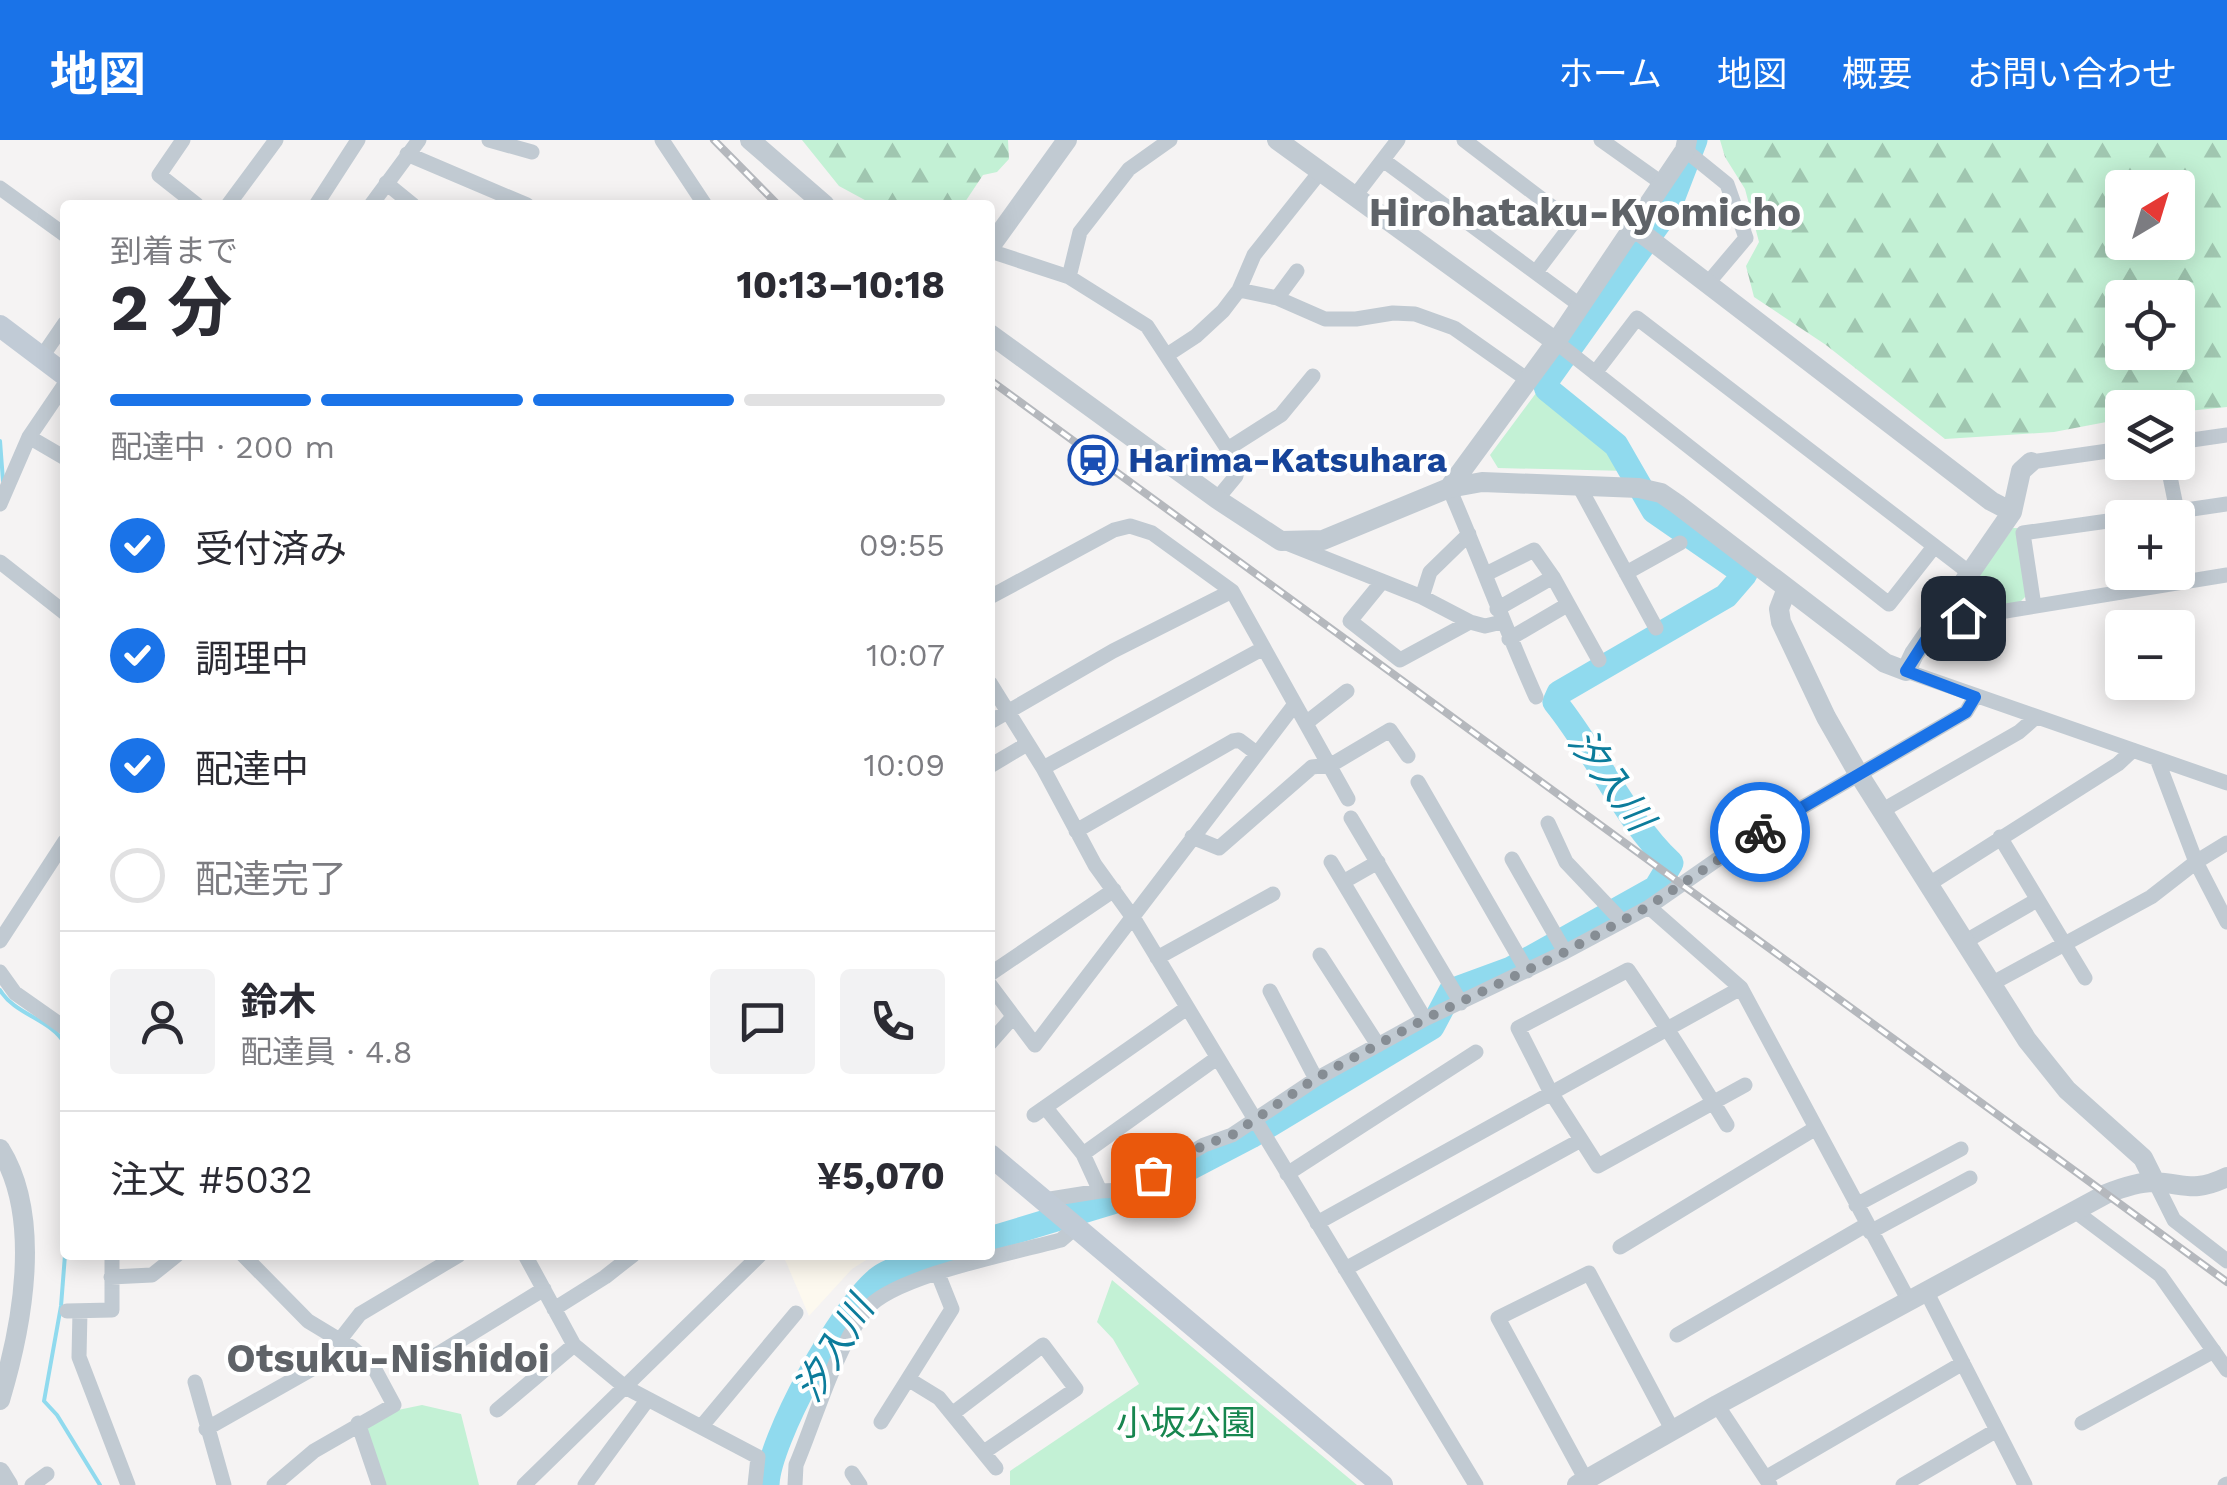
<!DOCTYPE html>
<html lang="ja">
<meta charset="utf-8">
<style>
body{margin:0;font-family:"Work Sans","Noto Sans JP",sans-serif;background:#f2f2f3;color:#2b2b33;height:100vh;display:flex;flex-direction:column;font-size:38px;white-space:nowrap}
*{box-sizing:border-box;margin:0}
p{font-size:32px;color:#7c7c81}
.icon{flex:none;width:55px;height:55px;fill:none;stroke:currentColor;stroke-width:2;stroke-linecap:round;stroke-linejoin:round}
.map{position:relative;flex:1;overflow:hidden}
.drawer{position:absolute;left:60px;top:60px;width:935px;height:1060px;display:flex;flex-direction:column;background:#fff;border-radius:10px;box-shadow:0 5px 25px #0003}
.drawer>*{flex:none}
.needle{width:65px;rotate:38deg}
.controls{position:absolute;left:2105px;top:30px;display:grid;gap:20px}
.controls a{display:grid;place-items:center;width:90px;height:90px;border-radius:10px;background:#fff;box-shadow:0 5px 25px #0003;font-size:50px}
.pin{position:absolute;display:grid;place-items:center;width:85px;height:85px;color:#fff;margin:-42px;border-radius:20px;box-shadow:0 5px 15px #0006}
.courier{position:absolute;display:grid;place-items:center;width:100px;height:100px;margin:-50px;border:8px solid #1a73e8;border-radius:50%;background:#fff;color:#222;box-shadow:0 2px 12px #0007}
.overview em{font-style:normal;font-weight:700}
.overview div{display:flex;flex-direction:column-reverse}
.overview{display:flex;align-items:center;justify-content:space-between;height:170px;padding:0 50px}
h1{font-size:65px;font-weight:700;line-height:75px}
.bar{display:grid;grid-template-columns:repeat(4,1fr);gap:15px 10px;align-content:center;height:120px;padding:0 50px}
.bar i{height:12px;border-radius:8px;background:#e1e1e2}
.bar .selected{background:#1a73e8}
.bar p{grid-column:span 4}
.line{display:flex;align-items:center;gap:25px;padding:0 50px;border-top:2px solid #e1e1e2}
.line div{flex:1}
.round{display:grid;place-items:center;flex:none;width:105px;height:105px;border-radius:10px;background:#f2f2f3}
ol{padding:0 50px;list-style:none}
li{display:flex;align-items:center;gap:30px;height:110px}
li p{margin-inline-start:auto}
li .icon{padding:10px;border-radius:50%;background:#1a73e8;color:#fff;stroke-width:4}
li:last-child{color:#7c7c81}
li i{width:55px;height:55px;border:5px solid #e1e1e2;border-radius:50%}
header{display:flex;align-items:center;gap:60px;box-sizing:border-box;height:140px;padding:0 50px;background:#1a73e8;color:#fff}
header strong{font-size:48px}
nav{display:flex;gap:55px;margin-inline-start:auto;font-size:35px}
.map>svg:first-child{display:block}
.commercial{fill:#fdf9ef}
.forest{fill:url(#forest-firs);fill-rule:evenodd}
.park{fill:#c3f1d5}
.lines{fill:none;stroke-linecap:round;stroke-linejoin:round}
.stream{stroke:#90daee;stroke-width:4}
.river{stroke:#90daee;stroke-width:25}
.minor{stroke:#c1cad2;stroke-width:15}
.tertiary{stroke:#c1cad2;stroke-width:20}
.secondary{stroke:#c1cbd6;stroke-width:22}
.rail-casing{stroke:#b5b8bd;stroke-width:8}
.rail{stroke:#fff;stroke-width:4;stroke-dasharray:11;stroke-linecap:butt}
.done{stroke:#868d94;stroke-width:10;stroke-dasharray:0 18}
.route{stroke:#1a73e8;stroke-width:12}
.labels{text-anchor:middle;stroke-width:8;stroke-linejoin:round;paint-order:stroke}
.transit-label{font-size:35px;font-weight:bold;fill:#164399;stroke:#fff;text-anchor:start}
.park-label{font-size:35px;fill:#17864f;stroke:#fff}
.water-label{font-size:38px;font-style:italic;fill:#0c7c9b;stroke:#fff}
.quarter-label{font-size:40px;font-weight:bold;fill:#5f6368;stroke:#fff}
</style>
<header>
<strong>地図</strong>
<nav><a>ホーム</a><a>地図</a><a>概要</a><a>お問い合わせ</a></nav>
</header>
<div class="map">
<svg width="2227" height="1345" viewBox="0 0 2227 1345">
<defs>
<pattern id="forest-firs" width="22" height="20" patternUnits="userSpaceOnUse" patternTransform="scale(2.5)"><rect width="22" height="20" fill="#c3f1d5"/><path d="M5 1l3.5 6h-7zM16 11l3.5 6h-7z" fill="#a0c6b0"/></pattern>
</defs>
<rect width="100%" height="100%" fill="#f5f3f3"/>
<path class="commercial" d="M783 1115H874L852 1129 809 1176Z"/>
<path class="forest" d="M802 0H1008L1009 19 997 32 983 35 963 65H874L839 46Z
M1720 0H2227V267L2178 272V268H2122V279L2054 292 1945 299 1826 205 1754 157 1746 126 1759 102 1745 49 1725 17ZM2122 48H2178V102H2122ZM2122 158H2178V212H2122Z"/>
<path class="park" d="M1542 245 1614 306 1628 331 1498 328 1490 315Z
M2013 388H2017L2027 455 2020 462 1968 469 1962 458Z
M1112 1140 1357 1345H1010V1331L1139 1244 1113 1199 1097 1182Z
M422 1265 461 1274 479 1345H382L367 1288 398 1270Z"/>
<g class="lines">
<path class="stream" d="M0 301 3 341
M0 850C15 875 51 879 65 904
M65 1115 61 1166 44 1261 57 1275 100 1345"/>
<path class="river" d="M990 1099 1142 1053 1251 996 1432 887 1451 851 1511 829 1656 748 1671 723C1626 681 1595 611 1555 562L1559 553 1726 456 1745 434 1654 371 1616 305 1547 249 1545 243 1668 70 1695 0
M767 1345C768 1301 842 1166 879 1138 895 1126 924 1122 944 1115"/>
<path class="minor" d="M183 0 159 35 197 65
M489 0 532 12
M662 0 705 65
M1464 0 1573 83 1536 132
M1601 0 1663 44
M1685 10 1727 44 1746 98 1708 143
M407 14 527 65
M1383 20 1581 166
M386 43 413 65
M0 48 65 95
M1355 56 1398 0
M228 65 276 0
M316 65 358 0
M371 65 419 0
M990 111 1069 137 1147 186 1238 325 1236 336 1217 359
M1069 137 1080 92 1129 29 1170 0
M1239 150 1277 158 1325 179H1356L1393 173 1415 174 1454 188 1528 240
M1277 158 1297 131
M1556 202 1889 464 1933 408
M1167 215 1196 196 1223 171 1239 150 1254 115 1320 32
M41 218 65 183
M1595 233 1637 178 1971 434
M29 297 65 318
M2178 302 2227 295
M1229 308 1281 275 1313 236
M2031 322 2122 309
M2167 322 2177 371
M1449 348C1479 417 1505 488 1536 557
M1580 348 1656 488
M0 364 29 297 65 244
M2131 378 2227 364
M1289 404 1422 457 1470 482 1485 486 1502 482
M0 422 65 473
M1626 433 1680 403
M1486 434 1534 410 1553 437 1599 520
M1381 443 1350 481 1400 520 1470 482
M990 457 1114 390 1130 386 1152 393 1232 451 1348 659
M1422 457 1430 432 1469 394
M2034 466 2023 393 2122 379
M1497 469 1553 437
M1945 470 1963 478 2227 435
M1509 499 1567 465
M1906 531 2227 643
M990 543 1043 628 1095 725 1134 779 1476 1345
M990 582 1113 511 1232 451
M1306 583 1347 551
M2157 619 2196 722 2227 782
M990 626 1027 604
M1043 628 1262 509
M1418 642 1527 831
M1883 670 2019 592 2036 577
M1351 678 1461 863
M1548 683 1566 722 1621 780
M1076 691 1233 601 1239 600 1255 612
M1192 697 1219 708 1312 627 1331 625 1390 590 1408 616
M2000 697 2085 838
M1512 719 1565 812
M1331 722 1425 879
M1343 742 1378 722
M1929 744 2118 624 2133 610
M1649 767 1741 848 1909 1161
M0 801 65 701
M1966 801 2037 760
M1320 815 1378 905
M1157 818 1273 754
M0 832 15 853 65 888
M990 834 1114 750
M1991 844 2151 757 2196 722 2227 703
M990 845 1035 905 1295 564
M1270 851 1316 939
M990 903 1012 878
M1045 967 1083 1014 1100 1051
M1034 975 1187 868
M1727 985C1695 932 1663 881 1628 830L1518 888 1550 951 1598 1026 1745 945
M1083 1014 1217 918
M1287 1034 1476 912
M2155 1042 2174 1080 2227 1121
M1044 1060 1100 1051 1127 1050 1204 1005 1232 995 1316 939 1425 879 1565 812 1649 767 1741 703 1966 572 1975 557
M1856 1065 1961 1009
M2076 1072 2160 1135 2227 1230
M1317 1083 1741 848
M1870 1092 1970 1038
M1620 1107 1816 988
M243 1115 308 1181 351 1207 373 1226 394 1265 314 1311 274 1345
M525 1115 574 1205 625 1247 758 1317 755 1345
M1345 1129 1581 1000
M111 1137 152 1135 177 1115
M1926 1151 2025 1345
M554 1169 605 1137 633 1115
M67 1171 112 1170V1115
M80 1171 79 1217 128 1345
M1677 1195 1866 1085
M339 1201 360 1174 459 1115
M420 1225 544 1149
M908 1239 939 1258 996 1328
M195 1242 224 1345
M1717 1265 1770 1345
M497 1270 574 1205
M952 1274 1043 1205 1076 1249 984 1312
M881 1282 952 1169 938 1134
M358 1283 379 1345
M2082 1283 2214 1211
M701 1287 796 1173
M206 1289 351 1207
M852 1333 860 1345
M1767 1337 1963 1223
M1586 1340 1498 1178 1589 1133 1673 1291
M32 1345 47 1334
M524 1345 760 1115
M585 1345 648 1259
M795 1345 796 1325C817 1275 833 1214 866 1170 892 1136 1017 1112 1061 1100L1076 1087
M1903 1345 1997 1290
M2225 1345 2227 1344"/>
<path class="tertiary" d="M750 0 825 65
M1277 0 1556 202
M1635 88 1991 361 2012 372
M990 107 1067 0
M990 194 1217 359 1281 401 1323 400 1449 348 1482 342 1639 348 1661 353 1677 364 1885 523 1906 531 1914 514 2012 372 2021 331 2031 322
M1449 348 1556 202 1685 10 1687 0
M1787 448 1779 469 1781 482 1826 577 1858 633 2027 900 2067 950 2143 1018 2155 1042
M0 1009C43 1078 22 1187 0 1260
M0 1332 8 1345
M1577 1345 1717 1265 2106 1054C2121 1048 2138 1042 2154 1042 2187 1044 2193 1053 2227 1037"/>
<path class="secondary" d="M0 186 65 235
M990 1015 1382 1345"/>
<g class="rail-casing">
<path id="rail" d="M714 0 778 65
M990 240 2227 1142"/>
</g>
<use href="#rail" class="rail"/>
</g>
<g class="lines">
<path class="done" d="M1153 1035 1204 1005 1232 995 1316 938 1425 879 1565 812 1649 766 1760 692"/>
<path class="route" d="M1760 692 1966 572 1975 557 1906 531 1945 470 1963 478"/>
</g>
<defs>
<g id="station-ring" transform="scale(2.5)"><circle r="9.5" fill="#fff" stroke="#1a4fb4" stroke-width="1.5"/><path d="M-3-6H3Q5-6 5-4V2Q5 4 3 4L4.5 6H3L1.5 4h-3L-3 6H-4.5L-3 4Q-5 4-5 2V-4Q-5-6-3-6ZM-3.5-4v3h7v-3ZM-3.5 1v1.5H-2V1ZM2 1v1.5H3.5V1Z" fill="#1a4fb4"/></g>
</defs>
<g fill-rule="evenodd">
<use href="#station-ring" x="1093" y="320"/>
</g>
<g class="labels">
<g class="transit-label">
<text x="1128" y="332">Harima-Katsuhara</text>
</g>
<g class="park-label">
<text x="1186" y="1295">小坂公園</text>
</g>
<g class="water-label">
<text transform="translate(1611 640) rotate(54)" y="13">汐入川</text>
<text transform="translate(834 1209) rotate(-59)" y="13">汐入川</text>
</g>
<g class="quarter-label">
<text x="1585" y="86">Hirohataku-Kyomicho</text>
<text x="388" y="1232">Otsuku-Nishidoi</text>
</g>
</g>
</svg>
<div class="controls">
<a><svg class="needle" viewBox="-14 -14 28 28"><path d="M0-13l5 13h-10z" fill="#e53935"/><path d="M0 13l5-13h-10z" fill="#7c7c81"/></svg></a>
<a><svg class="icon" aria-label="locate" viewBox="0 0 24 24"><circle cx="12" cy="12" r="6"/><path d="M12 2v4M12 18v4M2 12h4M18 12h4"/></svg></a>
<a><svg class="icon" aria-label="layers" viewBox="0 0 24 24"><path d="M12 4l9 5-9 5-9-5zM3 14l9 5 9-5"/></svg></a>
<a>+</a>
<a>−</a>
</div>
<div class="pin" style="left:1153px;top:1035px;background:#ea580c"><svg class="icon" aria-label="bag" viewBox="0 0 24 24"><path d="M5 8h14l-1 12H6zM9 8a3 3 0 0 1 6 0"/></svg></div>
<div class="pin" style="left:1963px;top:478px;background:#1f2937"><svg class="icon" aria-label="home" viewBox="0 0 24 24"><path d="M3 11l9-7 9 7M6 9v11h12V9"/></svg></div>
<div class="courier" style="left:1760px;top:692px"><svg class="icon" aria-label="bike" viewBox="0 0 24 24"><circle cx="6" cy="16" r="4"/><circle cx="18" cy="16" r="4"/><path d="M6 16l4-8h5l3 8M10 8l3 8H6M13 5h3"/></svg></div>
<section class="drawer">
<div class="overview"><div><h1>2 分</h1><p>到着まで</p></div><em>10:13–10:18</em></div>
<div class="bar"><i class="selected"></i><i class="selected"></i><i class="selected"></i><i></i><p>配達中 · 200 m</p></div>
<ol>
<li><svg class="icon" aria-label="check" viewBox="0 0 24 24"><path d="M5 12l5 5 9-10"/></svg>受付済み<p>09:55</p></li>
<li><svg class="icon" aria-label="check" viewBox="0 0 24 24"><path d="M5 12l5 5 9-10"/></svg>調理中<p>10:07</p></li>
<li><svg class="icon" aria-label="check" viewBox="0 0 24 24"><path d="M5 12l5 5 9-10"/></svg>配達中<p>10:09</p></li>
<li><i></i>配達完了</li>
</ol>
<div class="line" style="height:180px"><a class="round"><svg class="icon" aria-label="person" viewBox="0 0 24 24"><circle cx="12" cy="8" r="4"/><path d="M4 21q1-7 8-7t8 7"/></svg></a><div><b>鈴木</b><p>配達員 · 4.8</p></div><a class="round"><svg class="icon" aria-label="chat" viewBox="0 0 24 24"><path d="M4 5h16v11H9l-5 4z"/></svg></a><a class="round"><svg class="icon" aria-label="phone" viewBox="0 0 24 24"><path d="M5 4h4l2 5-3 2q2 4 5 5l2-3 5 2v4C11 20 4 13 5 4z"/></svg></a></div>
<div class="line" style="height:130px"><div>注文 #5032</div><b>¥5,070</b></div>
</section>
</div>
